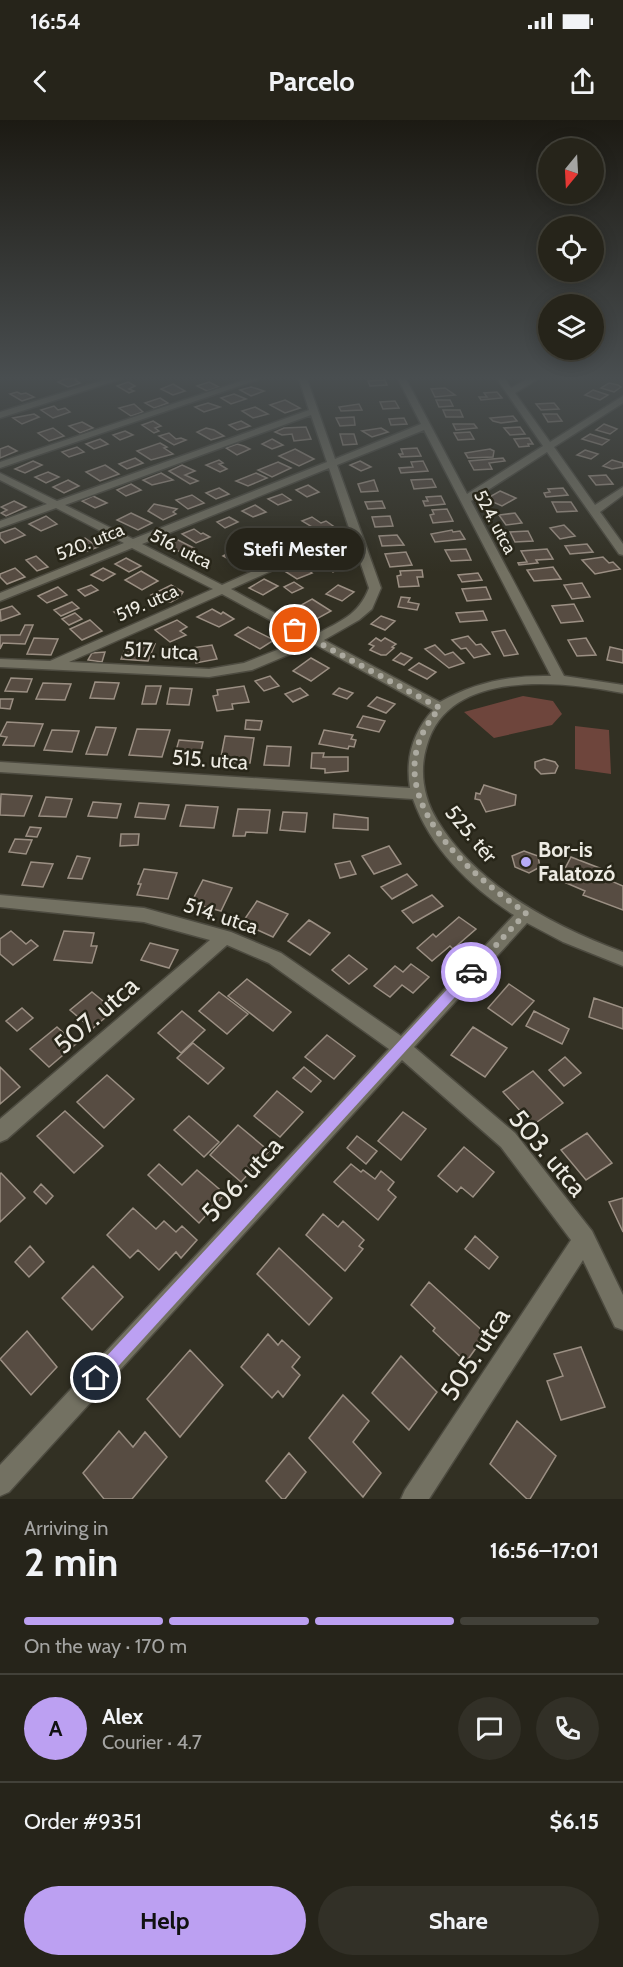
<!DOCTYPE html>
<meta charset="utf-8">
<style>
body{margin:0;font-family:Cabin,sans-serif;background:#323027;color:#f1f3f6;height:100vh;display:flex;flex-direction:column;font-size:22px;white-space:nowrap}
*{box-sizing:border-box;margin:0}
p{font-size:20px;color:#a4a4a2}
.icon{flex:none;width:33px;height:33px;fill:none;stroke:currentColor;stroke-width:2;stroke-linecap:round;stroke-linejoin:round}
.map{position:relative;height:1379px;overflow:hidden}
.details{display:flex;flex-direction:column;background:#26241a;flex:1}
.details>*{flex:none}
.needle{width:39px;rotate:198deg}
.fabs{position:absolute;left:538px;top:18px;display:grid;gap:12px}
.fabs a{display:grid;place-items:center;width:66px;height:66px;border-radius:50%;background:#26241a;box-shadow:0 3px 15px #0003,0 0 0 2px #424139;font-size:30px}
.pin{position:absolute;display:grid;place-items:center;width:51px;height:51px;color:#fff;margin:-26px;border:3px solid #fff;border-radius:50%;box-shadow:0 2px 6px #0007}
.courier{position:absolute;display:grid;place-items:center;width:60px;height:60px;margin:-30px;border:4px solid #bca0f2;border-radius:50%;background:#fff;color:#222;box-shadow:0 2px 8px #0007}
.bubble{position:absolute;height:42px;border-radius:21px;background:#26241a;box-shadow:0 3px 15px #0003,0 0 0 2px #424139;font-size:20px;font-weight:700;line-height:42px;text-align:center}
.head em{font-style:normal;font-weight:700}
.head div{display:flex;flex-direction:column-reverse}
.head{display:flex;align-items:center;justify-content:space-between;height:102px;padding:0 24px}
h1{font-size:39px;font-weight:700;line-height:45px}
.bar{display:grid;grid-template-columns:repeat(4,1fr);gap:9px 6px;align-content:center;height:72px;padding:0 24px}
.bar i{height:8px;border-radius:4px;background:#424139}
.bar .on{background:#bca0f2}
.bar p{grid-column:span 4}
.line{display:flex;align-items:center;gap:15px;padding:0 24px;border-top:2px solid #424139}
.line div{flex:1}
.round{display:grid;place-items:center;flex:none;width:63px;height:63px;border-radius:32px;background:#323027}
.action{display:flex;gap:12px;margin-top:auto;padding:12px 24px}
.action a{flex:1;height:69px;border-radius:36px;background:#bca0f2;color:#111;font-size:24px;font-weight:700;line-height:69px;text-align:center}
.action a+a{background:#323027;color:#f1f3f6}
.status{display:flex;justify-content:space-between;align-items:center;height:42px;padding:0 30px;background:#26241a;direction:ltr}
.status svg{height:16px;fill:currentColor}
header{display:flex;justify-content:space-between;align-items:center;height:78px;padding:0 24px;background:#26241a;font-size:27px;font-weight:700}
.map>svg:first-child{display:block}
.green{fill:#6e453c}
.building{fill:#574c42;stroke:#9b8f83;stroke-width:1.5}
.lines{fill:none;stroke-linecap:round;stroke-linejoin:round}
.minor-casing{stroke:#4d4b40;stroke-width:3}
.minor{fill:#737162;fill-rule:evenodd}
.route{fill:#bca0f2}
.done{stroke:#acaaa0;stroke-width:6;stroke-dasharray:0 10.8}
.poi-dot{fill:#b7abf7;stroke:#282619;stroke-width:2}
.labels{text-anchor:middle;stroke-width:5;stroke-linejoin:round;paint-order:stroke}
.far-street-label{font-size:18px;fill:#edebe3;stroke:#282619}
.street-label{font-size:21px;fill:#edebe3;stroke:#282619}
.poi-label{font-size:21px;font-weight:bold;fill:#edebe3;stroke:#282619;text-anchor:start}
.near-street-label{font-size:26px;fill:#edebe3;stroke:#282619}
</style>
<div class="status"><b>16:54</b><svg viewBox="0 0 49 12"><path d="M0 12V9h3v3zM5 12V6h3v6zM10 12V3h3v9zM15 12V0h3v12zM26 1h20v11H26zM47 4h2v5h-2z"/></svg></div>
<header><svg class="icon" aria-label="back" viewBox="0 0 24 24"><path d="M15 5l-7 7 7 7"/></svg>Parcelo<svg class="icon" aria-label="share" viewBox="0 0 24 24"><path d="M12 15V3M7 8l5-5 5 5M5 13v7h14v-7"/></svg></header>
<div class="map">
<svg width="623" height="1379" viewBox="0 0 623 1379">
<rect width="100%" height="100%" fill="#323023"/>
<path class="green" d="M523 576 553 581 562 594 552 605 494 618 464 592Z
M575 606 609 610 611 654 575 649Z"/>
<path class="building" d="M65 259H77L75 260 80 263 68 267 58 262Z
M385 260 387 265 370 266 368 261Z
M128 262 135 266 129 269 134 271 129 273 117 266Z
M209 262 219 267 207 271 197 266Z
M609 263 618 265 621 267 614 272 601 268Z
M173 264 185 271 173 275 161 269Z
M251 267 258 269 264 271 251 276 240 270Z
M445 268 455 275 435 277 431 269Z
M593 270 608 275 600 280 585 275Z
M17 272 21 274 26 273 34 277 22 281 10 274Z
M497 272 502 278 481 280 479 277H487L484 273Z
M234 274 246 279 231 284 221 278Z
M160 278 168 283 154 288 145 283Z
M285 280 300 288 285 293 270 285Z
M436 280H450L453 286 439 287Z
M395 281 399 288 383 289 380 282Z
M208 283 220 287 204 292 195 287Z
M554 283 559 289 541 290 536 284Z
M134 284 143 292 131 296 119 288Z
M359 284 362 290 341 291 339 287Z
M54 286 58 290 65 288 70 292 53 298 41 290Z
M255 287 268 294 253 298 242 291Z
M443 290H460L463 297H446Z
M34 294 39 297 22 304 13 298Z
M543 294H557L562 301 548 302Z
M513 296 517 301 501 303 493 301 490 298Z
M354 297 355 305 340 306 336 298Z
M404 298 407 304 391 305 389 299Z
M153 301 161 306 155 308 159 311 154 313 142 305Z
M241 301 250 306 237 310 229 305Z
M82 302 93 308 80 313 69 306Z
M453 304H474L477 308 456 310Z
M604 304 617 309 610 314 596 310Z
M306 307 311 319 294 321 292 314 282 315 275 312 284 308Z
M520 307 525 314 510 315 504 308Z
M53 308 64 316 49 321 38 313Z
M206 308 214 310 224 316 211 320 197 312Z
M381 308 388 312 372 317 362 311Z
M125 311 133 315 120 320 113 315Z
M470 312 474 319 458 320 454 313Z
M169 313 176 319 181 318 186 320 174 325 159 316Z
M340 314H354L357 324 343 325Z
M590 314 609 320 602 325 582 319Z
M529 318 533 324H528L529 326 519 327 514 319Z
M100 319 108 324 94 329 86 324Z
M272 319 283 325 272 329 262 324Z
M160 323 167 327 164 328 173 334 151 340 137 331Z
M237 324 244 326 250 329 237 335 226 328Z
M8 326 17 331 0 338V329Z
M77 327 84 332 69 337 62 332Z
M417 328 421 336 401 337 399 334H403L401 329Z
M295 329 314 339 299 346 279 336Z
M490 329 494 331 493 337 468 338 465 333Z
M585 330 598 334 591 339 577 335Z
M135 338 143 343 127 349 119 344Z
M503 338 505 341 489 343 492 349 474 350 469 341Z
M219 340 223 343 219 344 227 349 220 352 206 345Z
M612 340 623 343V347L612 349 603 346Z
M33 341 42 345 25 353 15 349Z
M360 341 371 347 361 351 350 345Z
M423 341 428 351 401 353 399 348 413 347 411 342Z
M278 342 291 348 272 357 258 350Z
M105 345 119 354 100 361 86 352Z
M182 345 195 351 185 355 198 361 190 364 169 351Z
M48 352 59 357 46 363 35 357Z
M161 353 173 360 152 365 143 360Z
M256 353 267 358 248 366 236 361Z
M606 355 613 364 596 365 589 356Z
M432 359 436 367 414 369 411 360Z
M68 360 79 366 64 373 53 367Z
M374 360 378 371 361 372 358 364Z
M131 364 141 370 126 376 117 370Z
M308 365 319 372 307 377 296 370Z
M219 368 229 374 216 379 206 373Z
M563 368 568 375 546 377 544 373 550 372 548 369Z
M500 371 516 378 502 386 486 379Z
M282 374 291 380 278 385 268 379Z
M192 375 204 383 188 389 176 380Z
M93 376 107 383 95 388 82 381Z
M441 376 445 384 425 386 423 381H428L426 377Z
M14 381 26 387 6 396 1 393 7 390 1 387Z
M382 381 385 388 368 389 365 382Z
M552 382H571L577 391 557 392Z
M154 384 177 389 173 392 176 394 163 400 148 391Z
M255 385 266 392 253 397 242 391Z
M447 389 453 401 433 403 430 395 434 394 432 390Z
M131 393 152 403 138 410 117 400Z
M515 393 522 403 506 405 499 395Z
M46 396 57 404 41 411 29 404Z
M390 396 393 406 375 407 372 397Z
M229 397 238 402 225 408 217 402Z
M312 397 321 403 326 401 336 408 322 413 302 401Z
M564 405 575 416 560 419 550 408Z
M15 408 25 415 5 423 0 418V413Z
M194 409 201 414 203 413 210 417 196 423 182 414Z
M452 410 453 412 460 411 465 419 435 422 431 414Z
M528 411 533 421 515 422 510 412Z
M299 412 308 418 295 423 286 418Z
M397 415 404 425 382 426 379 416Z
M85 418 98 427 82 433 69 425Z
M178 420 194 428 184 434 167 425Z
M262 422 266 425 273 422 282 427 280 428 282 430 269 435 254 426Z
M587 424 593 432 570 434 565 426Z
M333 427H347L348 436 342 439 340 443 345 446 333 452 309 438Z
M466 429 471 440 451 441 445 430Z
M547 429 553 439 536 440 538 443 519 445 518 443 527 442 521 431Z
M233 430 254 440 244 447 223 436Z
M406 432 412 445 390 447 385 434Z
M36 436 48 447 37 451 26 440Z
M603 437 609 443 613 442 620 449 595 454 582 440Z
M126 438 141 446 129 452 115 444Z
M297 443 312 453 297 459 283 450Z
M553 447 561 459 534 461 527 450Z
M15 448 25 457 7 464 0 457V454Z
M103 448 115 454 103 461 91 455Z
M422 450 423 457H417L419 466 399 467 397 456 401 455 400 451Z
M141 451 158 461 142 470 125 460Z
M478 453 482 460 462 462 458 455Z
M264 459 278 466 263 475 249 468Z
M294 462 303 468 292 473 284 467Z
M582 463 590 477 572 479 564 465Z
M91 465 98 470 85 476 78 470Z
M171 465 183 472 180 477 171 482H162L151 475Z
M338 465 354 472 342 481 326 474Z
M58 467 67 475 47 483 38 476Z
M486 467 491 479 467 481 462 469Z
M401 477 410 478 408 482 419 484 417 490 398 487Z
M312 479 331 491 313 501 294 489Z
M72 482 79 488 61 496 54 490Z
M574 484 583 501 561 503 552 486Z
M130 485 139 490 122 498 114 492Z
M12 486 20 494 1 501 0 490Z
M212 489 221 494 223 492 234 499 219 507 197 497Z
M483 491 487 500 460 502 456 493Z
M75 493 82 499 69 505 62 499Z
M381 496 395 501 385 510 371 504Z
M90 500 102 511 82 520 70 509Z
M177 500 187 507 180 511 186 515 170 522 155 510Z
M25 505H33L25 524 3 523 0 529V515H20Z
M248 507 274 520 260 529 235 515Z
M505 510 518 534 504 536 492 512Z
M468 516 476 525 481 524 490 534 474 538 466 528 461 529 452 520Z
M34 518 58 519 51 535 27 534Z
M376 518 381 521 385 518 396 524 392 527 394 528 386 535H381L370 530 374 526 369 524Z
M586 518 596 535 577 536 568 520Z
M128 522 155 524 148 541 121 539Z
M212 525 217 539 196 543 191 528Z
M435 525 445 535 453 532 464 543 449 548 425 529Z
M610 527 623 530V543L607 540Z
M105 532 102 542 88 540 92 533Z
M401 533 412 538 404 545 393 540Z
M311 538 329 548 311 561 293 551Z
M419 543 436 552 427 559 409 550Z
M270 556 279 566 264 571 255 561Z
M11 558 32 559 27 572 5 571Z
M95 562 119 563 114 579 90 578Z
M43 563 71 564 65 580 36 579Z
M146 566H161L156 584H142Z
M244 566 249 582 232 584 233 589 217 591 213 576 218 575 217 570Z
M170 568 192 569 189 585 167 584Z
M300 568 308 575 293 582 285 574Z
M339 568 353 573 347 579 333 574Z
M377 577 395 584 386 593 368 586Z
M0 579H13L10 589 0 588Z
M363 596 385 601 379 612 357 607Z
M246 600 262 601 260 610 245 609Z
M7 602 43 604 34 626 3 625 7 617 0 616Z
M96 607 116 608 107 635 86 634Z
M137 609 170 610 162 637 129 635Z
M52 610 79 611 72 632 44 630Z
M324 610 353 615 351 619 356 620 354 627 349 626 348 629 319 624Z
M225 616 254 618 250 643 220 642Z
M179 620 203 622 199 639 174 638Z
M267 626 291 627 289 646 264 645Z
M312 633H324L323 637H348V651L325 653V649L311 648Z
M544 639 555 642 558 646 555 653 541 654 535 648V642Z
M484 665 516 675 515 685 486 692 480 680 475 679 476 673 480 674Z
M1 674 32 676 24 696 0 695Z
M46 677 72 679 66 697 39 696Z
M93 682 121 684 117 698 88 696Z
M139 683 169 685 165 699 135 697Z
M186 685 218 687 214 708 180 706Z
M238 689 270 690 267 713 246 712 245 716H233Z
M283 692 307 693 305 712 280 710Z
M334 694 368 698V710L333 708Z
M30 707 41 708 37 717 26 716Z
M121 714H139L138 725 120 726Z
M15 719 32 720 26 734 9 732Z
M389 726 401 744 374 754 362 736Z
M524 731 538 736 540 747 529 753 515 747 512 736Z
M77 736 90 738 82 759 68 758Z
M571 737 615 754 611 761 623 766V790L583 775 585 771 559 760Z
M350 741 356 754 340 758 335 744Z
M31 742 53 744 43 767 22 765Z
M144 749 177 753 168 779 137 775 141 764H138Z
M407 754 417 765 392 779 381 767Z
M203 760 232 768 221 791 191 783Z
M432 775 443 786 413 803 402 791Z
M257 781 288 794 273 817 242 803Z
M459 797 476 809 453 829 450 826 432 841 417 828 433 814 436 817Z
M309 800 330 813 310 835 288 821Z
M11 811 26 824 31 820 38 826 13 845 0 834V819Z
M64 811 94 813 91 826H97L92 843 54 840Z
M150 823 178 830 169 848 141 840Z
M349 835 367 849 349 864 332 850Z
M411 844 429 857 413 873 402 865 390 877 374 866 395 846 403 852Z
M247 859 291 892 273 911 228 876Z
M509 864 534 881 512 905 488 888Z
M92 872 114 890 92 909 70 890Z
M219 872 248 894 227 914 199 891Z
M594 878 623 888V909L589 897Z
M22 888 33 898 17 911 6 901Z
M182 891 205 910 181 933 158 913Z
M534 891 569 909 562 924 526 906Z
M57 907 76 924 49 947 30 929Z
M473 907 507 928 485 957 451 935Z
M327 915 355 936 334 959 305 937Z
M193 923 224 948 208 964 177 938Z
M565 937 581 953 564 966 549 950Z
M0 947 20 967 0 984Z
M304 947 321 961 311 972 293 958Z
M533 951 563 983 533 1005 503 972Z
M107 955 134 979 104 1008 77 982Z
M277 971 303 992 280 1017 254 996Z
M65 991 103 1026 74 1053 37 1016Z
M403 992 426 1009 401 1040 378 1021Z
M189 996 219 1022 204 1037 174 1010Z
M238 1005 269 1031 241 1062 210 1035Z
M587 1013 612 1043 586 1060 561 1030Z
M357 1016 377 1031 366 1044 347 1028Z
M464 1027 494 1052 473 1077 461 1067 457 1072 438 1056Z
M159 1044 182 1065 197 1050 225 1074 199 1103 148 1055Z
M351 1044 361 1052 363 1050 375 1059 381 1051 394 1062 388 1070 396 1077 378 1100 334 1062Z
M1 1053 25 1078 0 1102V1054Z
M41 1064 53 1076 46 1084 34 1072Z
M623 1078V1112L609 1082Z
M133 1088 156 1109 164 1101 176 1112 182 1106 197 1120 181 1138 176 1132 159 1150 138 1130 130 1138 107 1115Z
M323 1094 338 1107 343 1101 364 1120 359 1126 363 1129 345 1151 306 1115Z
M475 1116 498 1137 489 1149 465 1129Z
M30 1126 44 1142 29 1157 15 1142Z
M279 1128 332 1178 309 1205 257 1154Z
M93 1146 123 1177 92 1210 62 1178Z
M429 1162 486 1214 466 1242 433 1211 435 1208 411 1185Z
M27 1211 57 1247 31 1275 0 1239Z
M268 1214 278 1225 282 1220 300 1237 292 1247 300 1255 283 1277 278 1271 272 1278 241 1247Z
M581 1227 605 1287 561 1300 547 1261 563 1256 554 1234Z
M190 1230 223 1265 180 1317 147 1279Z
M401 1236 437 1272 409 1310 372 1273Z
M343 1275 369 1301 353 1322 381 1353 363 1377 309 1318Z
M517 1301 556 1336 530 1379H527L490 1344Z
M119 1311 133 1327 145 1312 167 1337 132 1379H104L83 1353Z
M289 1333 306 1352 285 1379H282L266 1361Z"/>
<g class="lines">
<g class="minor-casing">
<path id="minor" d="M107 259H121L0 298V292Z
M247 259H260L0 348V342Z
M299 259H307L335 339 421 304 398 259H406L467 374 543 326 497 259H505L511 268 527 259H538L515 273 550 322 623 276V283L554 327 595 385 623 367V375L600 392 623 424V435L619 434 547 332 471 381 564 556 623 565V573C562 561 449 548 427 625 419 650 423 677 437 700 477 766 553 806 623 832V846L563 822 527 803 414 927 515 1013 592 1111 623 1175V1210L615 1207 583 1140 429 1379H401L405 1370 571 1120 501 1027 402 940 9 1372 0 1376V1345L389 929 269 843 227 825 7 1019 0 1022V999L210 820 144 802 0 787V775L144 788 231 812 281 833 401 916 514 795C471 768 430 728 413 679L0 652V642L410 668C405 638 413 612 433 590L314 524 252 550 209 557 0 547V539L50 541 213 469 132 428 0 481V473L124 423 56 388 0 408V401L47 384 0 360V353L57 381 309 290ZM311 295 327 342 133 419 65 385ZM424 310 551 556C511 555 475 562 440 582L324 520 359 500 372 489 381 468 337 345ZM329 348 349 408 222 465 142 424ZM351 415 369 468C358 496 340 501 315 515L231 469ZM222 474 305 519 244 543 209 549 69 542Z"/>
</g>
<use href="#minor" class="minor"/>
</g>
<linearGradient id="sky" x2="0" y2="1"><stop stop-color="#1c1a13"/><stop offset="0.57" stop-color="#494e50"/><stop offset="1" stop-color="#494e50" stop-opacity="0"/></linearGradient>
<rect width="623" height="452" fill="url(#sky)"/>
<path class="route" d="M471 847 475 848V855L102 1264 96 1266 91 1264 88 1258 91 1253 467 848Z"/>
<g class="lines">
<path class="done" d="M295 510 440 588C369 667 462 749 526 793L471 852"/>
</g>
<circle class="poi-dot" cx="526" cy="742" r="6"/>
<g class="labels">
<g class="far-street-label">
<text transform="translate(495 402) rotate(62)" y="6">524. utca</text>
<text transform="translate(90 422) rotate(-22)" y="6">520. utca</text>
<text transform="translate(181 429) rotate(27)" y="6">516. utca</text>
<text transform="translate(147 483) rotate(-24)" y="6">519. utca</text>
</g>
<g class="street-label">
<text transform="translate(161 531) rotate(3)" y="7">517. utca</text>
<text transform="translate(210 640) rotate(4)" y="7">515. utca</text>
<text transform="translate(471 714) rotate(50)" y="7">525. tér</text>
<text transform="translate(221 796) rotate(18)" y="7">514. utca</text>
</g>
<g class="poi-label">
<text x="538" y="737">Bor-is<tspan x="538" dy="24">Falatozó</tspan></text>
</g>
<g class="near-street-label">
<text transform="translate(96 895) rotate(-41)" y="9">507. utca</text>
<text transform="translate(548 1033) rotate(50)" y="9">503. utca</text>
<text transform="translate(242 1059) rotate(-47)" y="9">506. utca</text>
<text transform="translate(475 1234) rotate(-57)" y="9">505. utca</text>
</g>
</g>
</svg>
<div class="fabs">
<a><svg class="needle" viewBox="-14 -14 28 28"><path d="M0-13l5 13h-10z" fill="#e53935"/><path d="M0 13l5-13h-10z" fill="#a4a4a2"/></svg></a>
<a><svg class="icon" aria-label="locate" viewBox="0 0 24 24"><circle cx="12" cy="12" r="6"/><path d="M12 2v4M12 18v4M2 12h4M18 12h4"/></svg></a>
<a><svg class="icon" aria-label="layers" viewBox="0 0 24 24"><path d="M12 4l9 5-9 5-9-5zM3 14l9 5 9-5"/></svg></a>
</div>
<div class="pin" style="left:295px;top:510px;background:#ea580c"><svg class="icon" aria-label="bag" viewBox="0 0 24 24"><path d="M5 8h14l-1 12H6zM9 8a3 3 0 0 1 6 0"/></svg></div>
<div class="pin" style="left:96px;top:1258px;background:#1f2937"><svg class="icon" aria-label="home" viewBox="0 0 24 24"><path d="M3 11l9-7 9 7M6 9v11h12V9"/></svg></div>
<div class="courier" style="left:471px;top:852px"><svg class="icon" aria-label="car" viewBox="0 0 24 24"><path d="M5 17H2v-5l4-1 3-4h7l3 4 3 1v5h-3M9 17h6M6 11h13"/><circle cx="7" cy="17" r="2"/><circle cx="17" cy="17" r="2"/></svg></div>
<div class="bubble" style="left:226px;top:408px;width:138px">Stefi Mester</div>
</div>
<section class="details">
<div class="head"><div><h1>2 min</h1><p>Arriving in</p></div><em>16:56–17:01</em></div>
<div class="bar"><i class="on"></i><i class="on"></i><i class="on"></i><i></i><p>On the way · 170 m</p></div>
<div class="line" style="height:108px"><b class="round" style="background:#bca0f2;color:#111">A</b><div><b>Alex</b><p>Courier · 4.7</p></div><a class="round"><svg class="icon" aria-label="chat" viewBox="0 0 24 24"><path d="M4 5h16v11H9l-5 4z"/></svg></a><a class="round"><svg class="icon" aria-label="phone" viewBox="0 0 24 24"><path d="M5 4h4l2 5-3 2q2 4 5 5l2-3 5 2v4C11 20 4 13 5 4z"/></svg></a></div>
<div class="line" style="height:78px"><div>Order #9351</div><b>$6.15</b></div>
<div class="action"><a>Help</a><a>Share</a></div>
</section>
